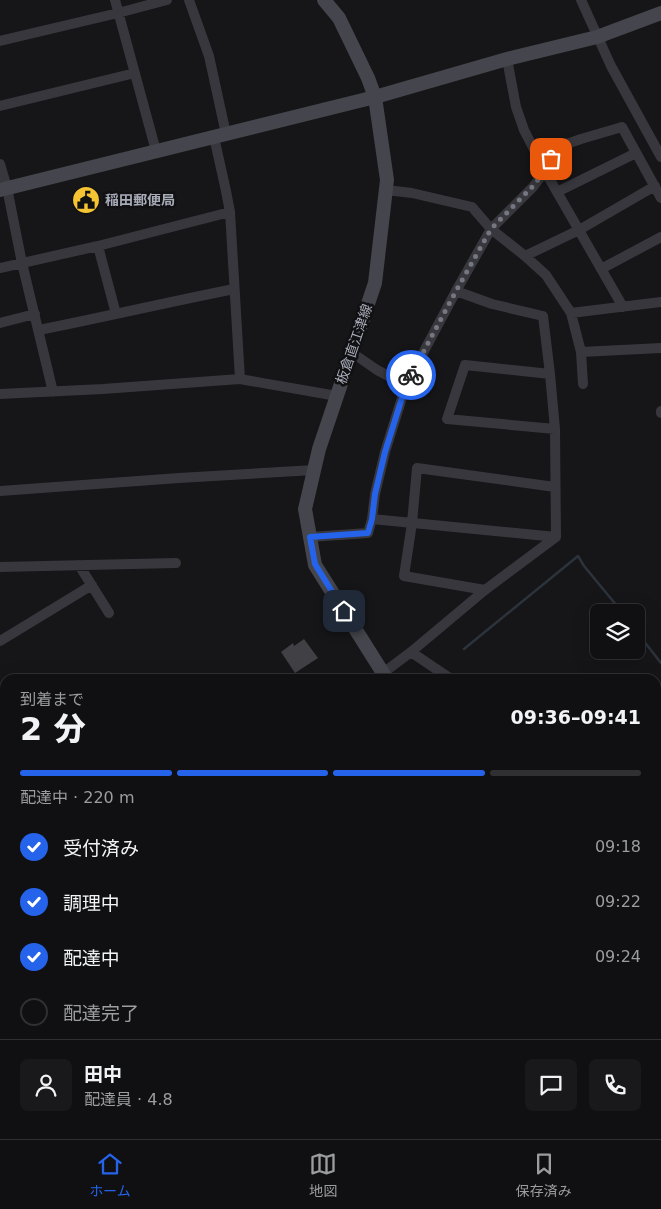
<!DOCTYPE html>
<html lang="ja">
<meta charset="utf-8">
<style>
body{margin:0;font-family:"DejaVu Sans","Noto Sans JP",sans-serif;background:#19191b;color:#f1f3f6;height:100vh;display:flex;flex-direction:column;font-size:19px;white-space:nowrap}
*{box-sizing:border-box;margin:0}
p{font-size:16px;color:#9c9d9f}
.icon{flex:none;width:28px;height:28px;fill:none;stroke:currentColor;stroke-width:2;stroke-linecap:round;stroke-linejoin:round}
.map{position:relative;flex:1;overflow:hidden}
.side{position:absolute;left:0px;top:674px;width:661px;height:466px;display:flex;flex-direction:column;background:#101012;border-radius:15px 15px 0 0;box-shadow:0 5px 20px #0002,0 0 0 1px #303032}
.side>*{flex:none}
.fabs{position:absolute;left:590px;top:604px;display:grid;gap:10px}
.fabs a{display:grid;place-items:center;width:55px;height:55px;border-radius:8px;background:#101012;box-shadow:0 5px 20px #0002,0 0 0 1px #303032;font-size:25px}
.pin{position:absolute;display:grid;place-items:center;width:42px;height:42px;color:#fff;margin:-21px;border-radius:10px;box-shadow:0 2px 8px #0006}
.courier{position:absolute;display:grid;place-items:center;width:50px;height:50px;margin:-25px;border:4px solid #2563eb;border-radius:50%;background:#fff;color:#222;box-shadow:0 1px 6px #0007}
.overview em{font-style:normal;font-weight:800}
.overview div{display:flex;flex-direction:column-reverse}
.overview{display:flex;align-items:center;justify-content:space-between;height:85px;padding:0 20px}
h1{font-size:32px;font-weight:800;line-height:38px}
.bar{display:grid;grid-template-columns:repeat(4,1fr);gap:8px 5px;align-content:center;height:60px;padding:0 20px}
.bar i{height:6px;border-radius:4px;background:#303032}
.bar .current{background:#2563eb}
.bar p{grid-column:span 4}
.line{display:flex;align-items:center;gap:12px;padding:0 20px;border-top:1px solid #303032}
.line div{flex:1}
.round{display:grid;place-items:center;flex:none;width:52px;height:52px;border-radius:8px;background:#19191b}
ol{padding:0 20px;list-style:none}
li{display:flex;align-items:center;gap:15px;height:55px}
li p{margin-inline-start:auto}
li .icon{padding:5px;border-radius:50%;background:#2563eb;color:#fff;stroke-width:4}
li:last-child{color:#9c9d9f}
li i{width:28px;height:28px;border:2px solid #303032;border-radius:50%}
.tab-bar{display:flex;justify-content:space-around;align-items:center;height:70px;border-top:1px solid #303032;background:#101012;font-size:14px;color:#9c9d9f}
.tab-bar a{display:grid;justify-items:center;gap:2px}
.tab-bar .current{color:#2563eb}
.map>svg:first-child{display:block}
.lines{fill:none;stroke-linecap:round;stroke-linejoin:round}
.stream{stroke:#2c333c;stroke-width:2.5}
.building{fill:#404045}
.street-tunnel{stroke:#333438;stroke-width:10;stroke-dasharray:10 5;stroke-linecap:butt}
.street{stroke:#37373d;stroke-width:10}
.secondary{stroke:#45464d;stroke-width:14}
.highway{stroke:#63656e;stroke-width:19}
.done{stroke:#757780;stroke-width:5;stroke-dasharray:0 9}
.route{stroke:#2563eb;stroke-width:6}
.labels{text-anchor:middle;stroke-width:5;stroke-linejoin:round;paint-order:stroke}
.poi-label{font-size:14px;font-weight:bold;fill:#a8abb8;stroke:#111113;text-anchor:start}
.street-label{font-size:14px;fill:#a8abb8;stroke:#111113}
</style>
<div class="map">
<svg width="661" height="1139" viewBox="0 0 661 1139">
<rect width="100%" height="100%" fill="#161618"/>
<g class="lines">
<path class="stream" d="M636 631 661 663
M464 649 578 556 584 566 622 612"/>
</g>
<path class="building" d="M304 639 318 658 295 673 281 652 293 643 294 646Z"/>
<g class="lines">
<path class="street-tunnel" d="M0 737 5 734"/>
<path class="street" d="M115 0 156 151
M189 0 209 56 226 134
M581 0 611 66 661 157
M0 41 118 13 167 0
M507 59 516 107 524 130 545 171 623 307
M0 106 135 73
M214 137 226 191 230 212 240 379
M0 164 7 188 22 263 53 392
M386 190 412 193 472 207 491 229 525 256 546 275 571 313 581 352 583 384
M557 192 636 153
M98 246 116 314
M525 256 579 230 655 186
M0 268 98 246 230 212
M601 269 661 237
M456 291 492 304 543 316 550 374 555 429 556 537
M571 313 661 302
M0 323 35 314
M39 330C104 317 169 302 234 289
M351 352 377 370 406 385
M581 352 661 348
M550 374 465 365 447 419 555 429
M0 394 103 389 240 379 337 396
M661 411V413
M0 491 179 478 314 470
M372 519 556 537
M310 537 368 533 372 519 375 494 385 452 406 385 456 291 491 229 533 187 545 171 558 147 581 139 622 127 661 198
M79 565 109 613
M0 567 176 563
M485 590 404 576 412 523 417 468 555 487
M0 641 92 585
M411 652 451 679
M383 673 411 652 485 590 556 537
M0 720 5 728
M656 821 661 825
M656 1048 661 1046"/>
<path class="secondary" d="M324 0 339 18 368 78 375 97 387 180 375 283 319 449 305 509 315 565 383 673 386 679
M0 190 375 97 507 59 597 37 661 13
M563 1135 566 1139"/>
<path class="highway" d="M0 756 5 766
M0 784 5 792
M0 810 5 818
M0 830 5 838
M185 1135 187 1139
M202 1135 204 1139"/>
</g>
<g class="lines">
<path class="done" d="M411 375 456 291 491 229 532 187 545 171 551 159"/>
<path class="route" d="M344 611 315 564 310 537 368 533 372 519 375 494 385 452 406 385 411 375"/>
</g>
<defs>
<g id="civic-disc" transform="scale(1.4375)"><circle r="9.5" fill="#f4c432" stroke="#111113"/><path d="M-.6-6.5H3V-4.5H.6V-3L4-1V1h2V6H-6V1h2V-1L-.6-3ZM-1.2 2.5V6h2.4V2.5Z" fill="#111"/></g>
</defs>
<g fill-rule="evenodd">
<use href="#civic-disc" x="86" y="200"/>
</g>
<g class="labels">
<g class="poi-label">
<text x="105" y="205">稲田郵便局</text>
</g>
<g class="street-label">
<text transform="translate(354 344) rotate(-71)" y="5">板倉直江津線</text>
</g>
</g>
</svg>
<div class="fabs">
<a><svg class="icon" aria-label="layers" viewBox="0 0 24 24"><path d="M12 4l9 5-9 5-9-5zM3 14l9 5 9-5"/></svg></a>
</div>
<div class="pin" style="left:551px;top:159px;background:#ea580c"><svg class="icon" aria-label="bag" viewBox="0 0 24 24"><path d="M5 8h14l-1 12H6zM9 8a3 3 0 0 1 6 0"/></svg></div>
<div class="pin" style="left:344px;top:611px;background:#1f2937"><svg class="icon" aria-label="home" viewBox="0 0 24 24"><path d="M3 11l9-7 9 7M6 9v11h12V9"/></svg></div>
<div class="courier" style="left:411px;top:375px"><svg class="icon" aria-label="bike" viewBox="0 0 24 24"><circle cx="6" cy="16" r="4"/><circle cx="18" cy="16" r="4"/><path d="M6 16l4-8h5l3 8M10 8l3 8H6M13 5h3"/></svg></div>
<section class="side">
<div class="overview"><div><h1>2 分</h1><p>到着まで</p></div><em>09:36–09:41</em></div>
<div class="bar"><i class="current"></i><i class="current"></i><i class="current"></i><i></i><p>配達中 · 220 m</p></div>
<ol>
<li><svg class="icon" aria-label="check" viewBox="0 0 24 24"><path d="M5 12l5 5 9-10"/></svg>受付済み<p>09:18</p></li>
<li><svg class="icon" aria-label="check" viewBox="0 0 24 24"><path d="M5 12l5 5 9-10"/></svg>調理中<p>09:22</p></li>
<li><svg class="icon" aria-label="check" viewBox="0 0 24 24"><path d="M5 12l5 5 9-10"/></svg>配達中<p>09:24</p></li>
<li><i></i>配達完了</li>
</ol>
<div class="line" style="height:90px"><a class="round"><svg class="icon" aria-label="person" viewBox="0 0 24 24"><circle cx="12" cy="8" r="4"/><path d="M4 21q1-7 8-7t8 7"/></svg></a><div><b>田中</b><p>配達員 · 4.8</p></div><a class="round"><svg class="icon" aria-label="chat" viewBox="0 0 24 24"><path d="M4 5h16v11H9l-5 4z"/></svg></a><a class="round"><svg class="icon" aria-label="phone" viewBox="0 0 24 24"><path d="M5 4h4l2 5-3 2q2 4 5 5l2-3 5 2v4C11 20 4 13 5 4z"/></svg></a></div>
</section>
</div>
<nav class="tab-bar">
<a class="current"><svg class="icon" aria-label="home" viewBox="0 0 24 24"><path d="M3 11l9-7 9 7M6 9v11h12V9"/></svg>ホーム</a>
<a><svg class="icon" aria-label="map" viewBox="0 0 24 24"><path d="M3 6l6-2 6 2 6-2v14l-6 2-6-2-6 2zM9 4v14M15 6v14"/></svg>地図</a>
<a><svg class="icon" aria-label="saved" viewBox="0 0 24 24"><path d="M7 4h10v16l-5-4-5 4z"/></svg>保存済み</a>
</nav>
